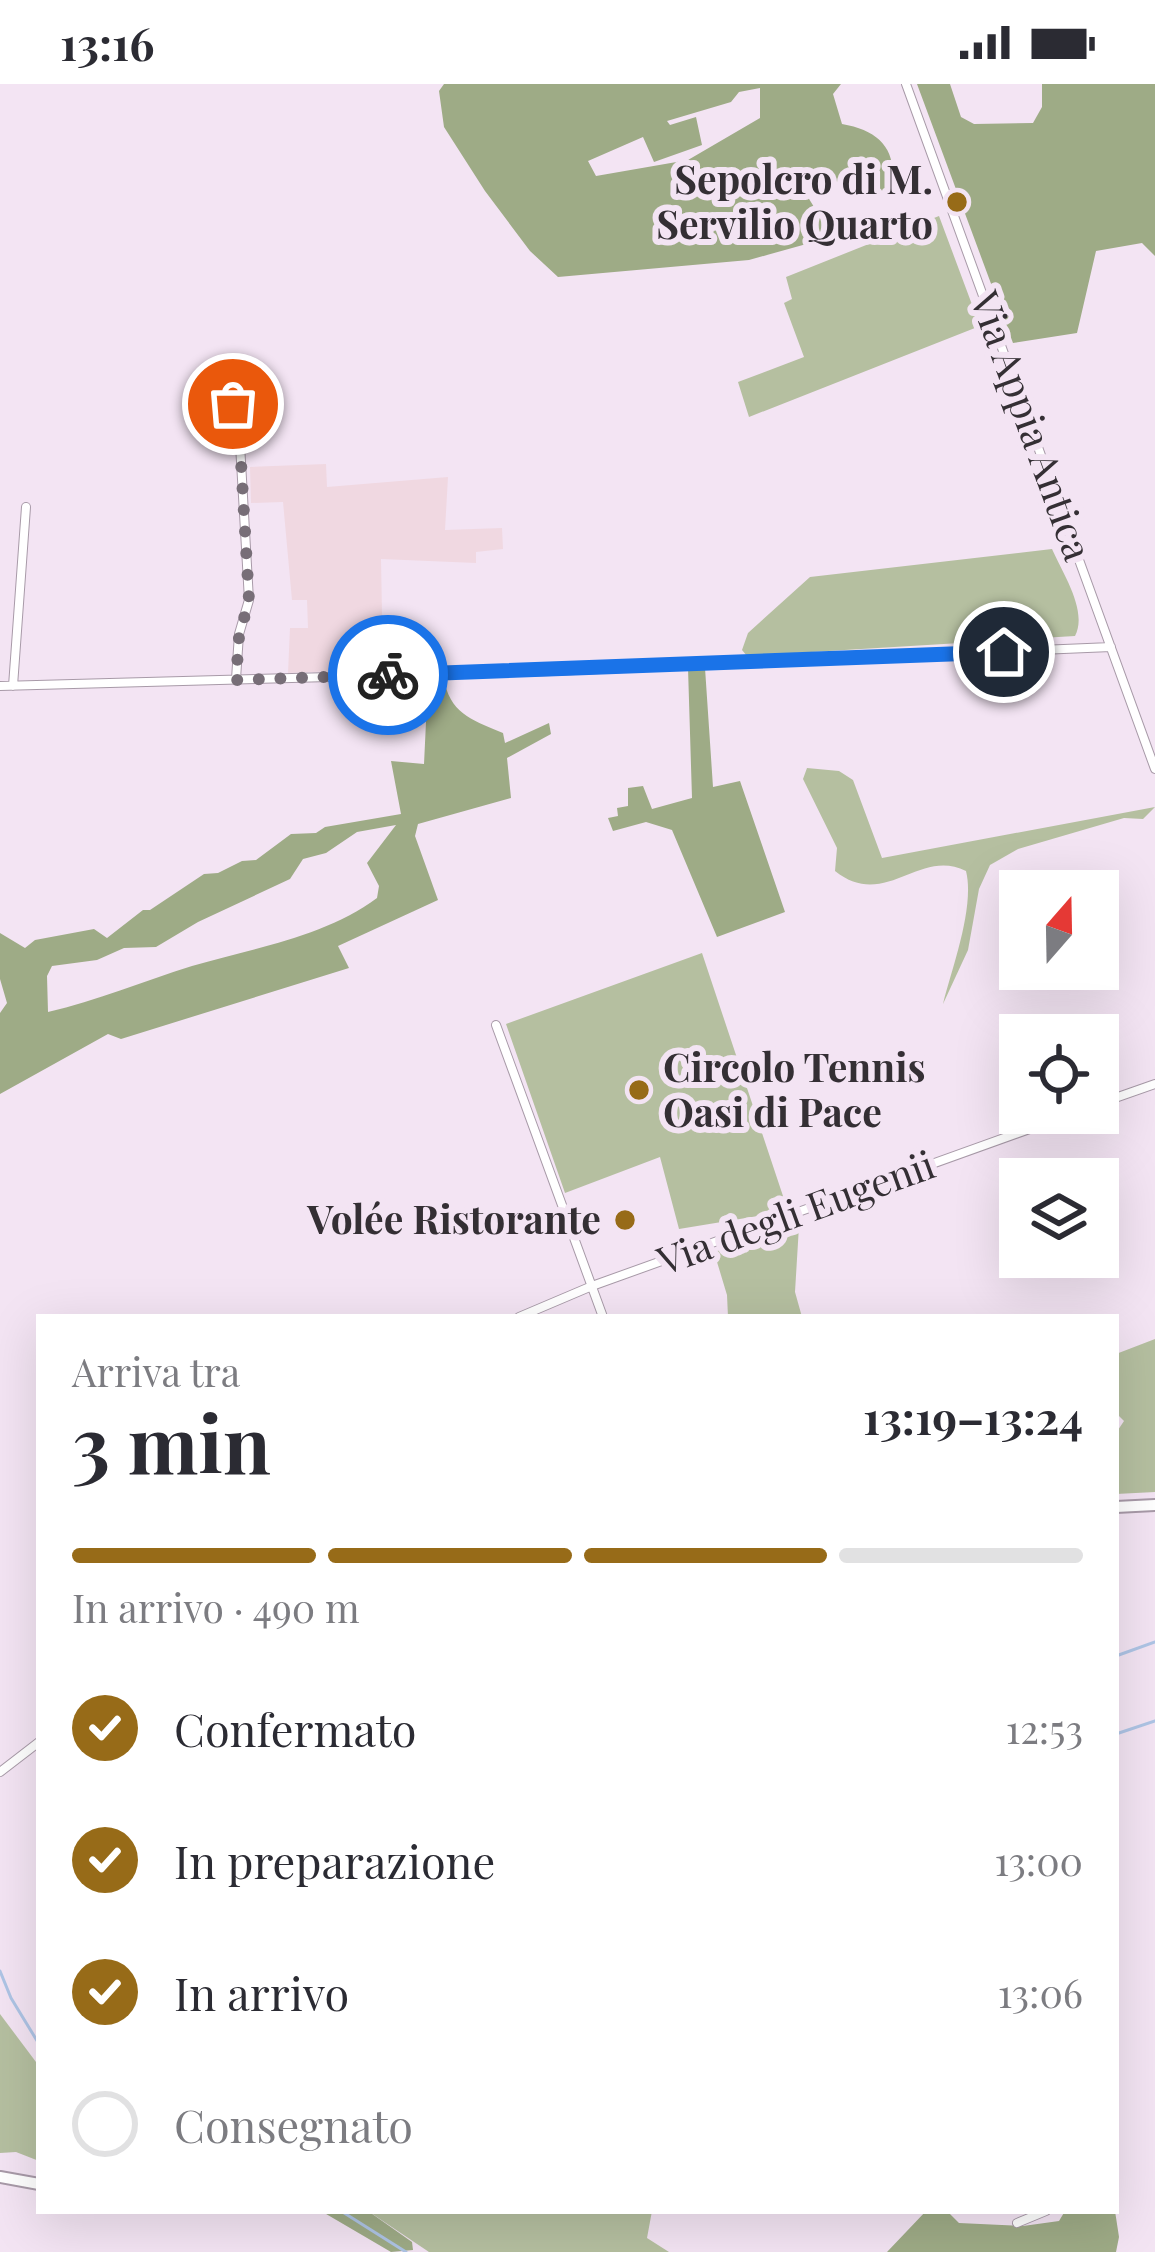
<!DOCTYPE html>
<html lang="it">
<meta charset="utf-8">
<style>
body{margin:0;font-family:"Playfair Display",serif;background:#f2f2f3;color:#2b2b33;height:100vh;display:flex;flex-direction:column;font-size:45px;white-space:nowrap}
*{box-sizing:border-box;margin:0}
p{font-size:39px;color:#7c7c81}
.icon{flex:none;width:66px;height:66px;fill:none;stroke:currentColor;stroke-width:2;stroke-linecap:round;stroke-linejoin:round}
.map{position:relative;flex:1;overflow:hidden}
.sheet{position:absolute;left:36px;top:1230px;width:1083px;height:900px;display:flex;flex-direction:column;background:#fff;border-radius:0px;box-shadow:0 12px 48px #0002}
.sheet>*{flex:none}
.needle{width:78px;rotate:20deg}
.controls{position:absolute;left:999px;top:786px;display:grid;gap:24px}
.controls a{display:grid;place-items:center;width:120px;height:120px;border-radius:0px;background:#fff;box-shadow:0 12px 48px #0002;font-size:60px}
.pin{position:absolute;display:grid;place-items:center;width:102px;height:102px;color:#fff;margin:-51px;border:6px solid #fff;border-radius:50%;box-shadow:0 3px 12px #0007}
.courier{position:absolute;display:grid;place-items:center;width:120px;height:120px;margin:-60px;border:9px solid #1a73e8;border-radius:50%;background:#fff;color:#222;box-shadow:0 3px 15px #0007}
.summary em{font-style:normal;font-weight:700}
.summary div{display:flex;flex-direction:column-reverse}
.summary{display:flex;align-items:center;justify-content:space-between;height:204px;padding:0 36px}
h1{font-size:78px;font-weight:700;line-height:90px}
.bar{display:grid;grid-template-columns:repeat(4,1fr);gap:18px 12px;align-content:center;height:144px;padding:0 36px}
.bar i{height:15px;border-radius:9px;background:#e1e1e2}
.bar .on{background:#976b18}
.bar p{grid-column:span 4}
ol{padding:0 36px;list-style:none}
li{display:flex;align-items:center;gap:36px;height:132px}
li p{margin-inline-start:auto}
li .icon{padding:12px;border-radius:50%;background:#976b18;color:#fff;stroke-width:4}
li:last-child{color:#7c7c81}
li i{width:66px;height:66px;border:6px solid #e1e1e2;border-radius:50%}
.status{display:flex;justify-content:space-between;align-items:center;height:84px;padding:0 60px;background:#fff;direction:ltr}
.status svg{height:33px;fill:currentColor}
.map>svg:first-child{display:block}
.industrial{fill:#f0d8e1}
.green{fill:#b5bfa0}
.forest{fill:#9eab86;fill-rule:evenodd}
.lines{fill:none;stroke-linecap:round;stroke-linejoin:round}
.stream{stroke:#aec4e5;stroke-width:3}
.minor-casing{stroke:#a89aa8;stroke-width:10}
.secondary-casing{stroke:#a89aa8;stroke-width:14}
.minor{stroke:#fff;stroke-width:8}
.secondary{stroke:#fff;stroke-width:10}
.done{stroke:#776e77;stroke-width:12;stroke-dasharray:0 21.6}
.route{stroke:#1a73e8;stroke-width:15}
.poi-dot{fill:#976b18;stroke:#f3e4f3;stroke-width:4.5}
.labels{text-anchor:middle;stroke-width:12;stroke-linejoin:round;paint-order:stroke}
.poi-label{font-size:39px;font-weight:bold;fill:#342f34;stroke:#f3e4f3;text-anchor:end}
.street-label{font-size:39px;fill:#342f34;stroke:#f3e4f3}
</style>
<div class="status"><b>13:16</b><svg viewBox="0 0 49 12"><path d="M0 12V9h3v3zM5 12V6h3v6zM10 12V3h3v9zM15 12V0h3v12zM26 1h20v11H26zM47 4h2v5h-2z"/></svg></div>
<div class="map">
<svg width="1155" height="2168" viewBox="0 0 1155 2168">
<rect width="100%" height="100%" fill="#f3e4f3"/>
<path class="industrial" d="M326 380 327 403 448 393 445 446 502 444 503 465 476 468V479L381 475 383 585 288 589 290 544H308L307 516H292L283 418 251 419 250 383Z"/>
<path class="green" d="M939 132 980 242 749 333 738 298 804 273 784 219 792 215 786 193Z
M1052 465C1063 490 1088 527 1075 552L747 572 742 566 748 549 810 493Z
M807 684 839 687 853 696 882 774 1155 723 1143 735 1124 734 1018 765 990 781 979 805 968 866 943 920C952 884 975 823 966 787 919 763 885 827 835 787L837 764 803 695Z
M702 869 788 1127 679 1145 660 1073 565 1109 506 940Z
M799 1142 795 1208 802 1233H728L727 1211 714 1168Z
M1155 1255V1408L1116 1410V1349L1124 1337 1116 1329V1270Z
M0 1930 39 1982V2077L16 2068 0 2069Z
M368 2127H652L647 2154 669 2168H429Z"/>
<path class="forest" d="M444 0H841L833 10 842 40C883 47 901 70 889 112 858 107 824 82 806 110L814 123 842 139 828 154 749 176 558 193 530 167 485 107 444 43 439 7ZM760 4V34L688 76 596 92 588 77 643 53 654 78 702 61 696 33 670 41 667 37 731 18 739 8Z
M917 0H950L961 33 974 40 1033 39 1042 23V0H1155V172L1142 159 1096 167 1077 249 1013 259Z
M688 584H705L713 703 740 697 785 828 717 853 672 746 646 738 613 747 608 734 618 732 617 724 628 722V704L643 702 652 725 692 714Z
M435 594 445 600C452 631 477 638 503 649L505 659 549 639 551 650 507 674 511 714 418 740 415 752 438 816 338 862 349 884 121 955 108 950 0 1010V929L7 919 0 895V849L25 864 35 856 94 845 107 854 143 826H150L204 790 218 789 242 777 256 776 291 750 316 749 325 743 401 730 391 677 424 680 427 617H436L439 609 431 599ZM396 741 367 779 379 802 377 814C325 853 253 864 192 882 144 897 96 917 48 928L47 892 52 882 97 876 124 864 156 863 198 838 290 795 303 775 326 769 357 748Z
M321 2127H368L412 2158 413 2166 391 2168Z
M926 2127H947L959 2139 1023 2142 1059 2137 1065 2127H1115L1119 2153 1116 2168H887Z"/>
<g class="lines">
<path class="stream" d="M1116 1572 1155 1558
M1116 1650 1155 1637
M0 1887 11 1914 39 1960
M341 2127 406 2168"/>
<g class="minor-casing">
<path id="minor" d="M906 0 1155 685
M191 320 230 319 238 326 249 516 239 550 236 595
M0 602 552 587 1111 563
M13 602 26 423
M496 941 603 1233
M1098 1020 1155 1000
M519 1233 592 1202 1074 1029
M0 1688 39 1658
M1017 2139 1046 2127"/>
</g>
<g class="secondary-casing">
<path id="secondary" d="M1116 1423 1155 1421
M0 2093 39 2100"/>
</g>
<use href="#minor" class="minor"/>
<use href="#secondary" class="secondary"/>
</g>
<g class="lines">
<path class="done" d="M233 320 238 326 249 516 239 553 236 596 388 591"/>
<path class="route" d="M388 591 1004 568"/>
</g>
<g class="poi-dot">
<circle cx="957" cy="118" r="12"/>
<circle cx="639" cy="1006" r="12"/>
<circle cx="625" cy="1136" r="12"/>
</g>
<g class="labels">
<g class="poi-label">
<text x="933" y="110">Sepolcro di M.<tspan x="933" dy="45">Servilio Quarto</tspan></text>
<text x="663" y="998" text-anchor="start">Circolo Tennis<tspan x="663" dy="45">Oasi di Pace</tspan></text>
<text x="601" y="1150">Volée Ristorante</text>
</g>
<g class="street-label">
<text transform="translate(1031 342) rotate(70)" y="14">Via Appia Antica</text>
<text transform="translate(796 1129) rotate(-20)" y="14">Via degli Eugenii</text>
</g>
</g>
</svg>
<div class="controls">
<a><svg class="needle" viewBox="-14 -14 28 28"><path d="M0-13l5 13h-10z" fill="#e53935"/><path d="M0 13l5-13h-10z" fill="#7c7c81"/></svg></a>
<a><svg class="icon" aria-label="locate" viewBox="0 0 24 24"><circle cx="12" cy="12" r="6"/><path d="M12 2v4M12 18v4M2 12h4M18 12h4"/></svg></a>
<a><svg class="icon" aria-label="layers" viewBox="0 0 24 24"><path d="M12 4l9 5-9 5-9-5zM3 14l9 5 9-5"/></svg></a>
</div>
<div class="pin" style="left:233px;top:320px;background:#ea580c"><svg class="icon" aria-label="bag" viewBox="0 0 24 24"><path d="M5 8h14l-1 12H6zM9 8a3 3 0 0 1 6 0"/></svg></div>
<div class="pin" style="left:1004px;top:568px;background:#1f2937"><svg class="icon" aria-label="home" viewBox="0 0 24 24"><path d="M3 11l9-7 9 7M6 9v11h12V9"/></svg></div>
<div class="courier" style="left:388px;top:591px"><svg class="icon" aria-label="bike" viewBox="0 0 24 24"><circle cx="6" cy="16" r="4"/><circle cx="18" cy="16" r="4"/><path d="M6 16l4-8h5l3 8M10 8l3 8H6M13 5h3"/></svg></div>
<section class="sheet">
<div class="summary"><div><h1>3 min</h1><p>Arriva tra</p></div><em>13:19–13:24</em></div>
<div class="bar"><i class="on"></i><i class="on"></i><i class="on"></i><i></i><p>In arrivo · 490 m</p></div>
<ol>
<li><svg class="icon" aria-label="check" viewBox="0 0 24 24"><path d="M5 12l5 5 9-10"/></svg>Confermato<p>12:53</p></li>
<li><svg class="icon" aria-label="check" viewBox="0 0 24 24"><path d="M5 12l5 5 9-10"/></svg>In preparazione<p>13:00</p></li>
<li><svg class="icon" aria-label="check" viewBox="0 0 24 24"><path d="M5 12l5 5 9-10"/></svg>In arrivo<p>13:06</p></li>
<li><i></i>Consegnato</li>
</ol>
</section>
</div>
